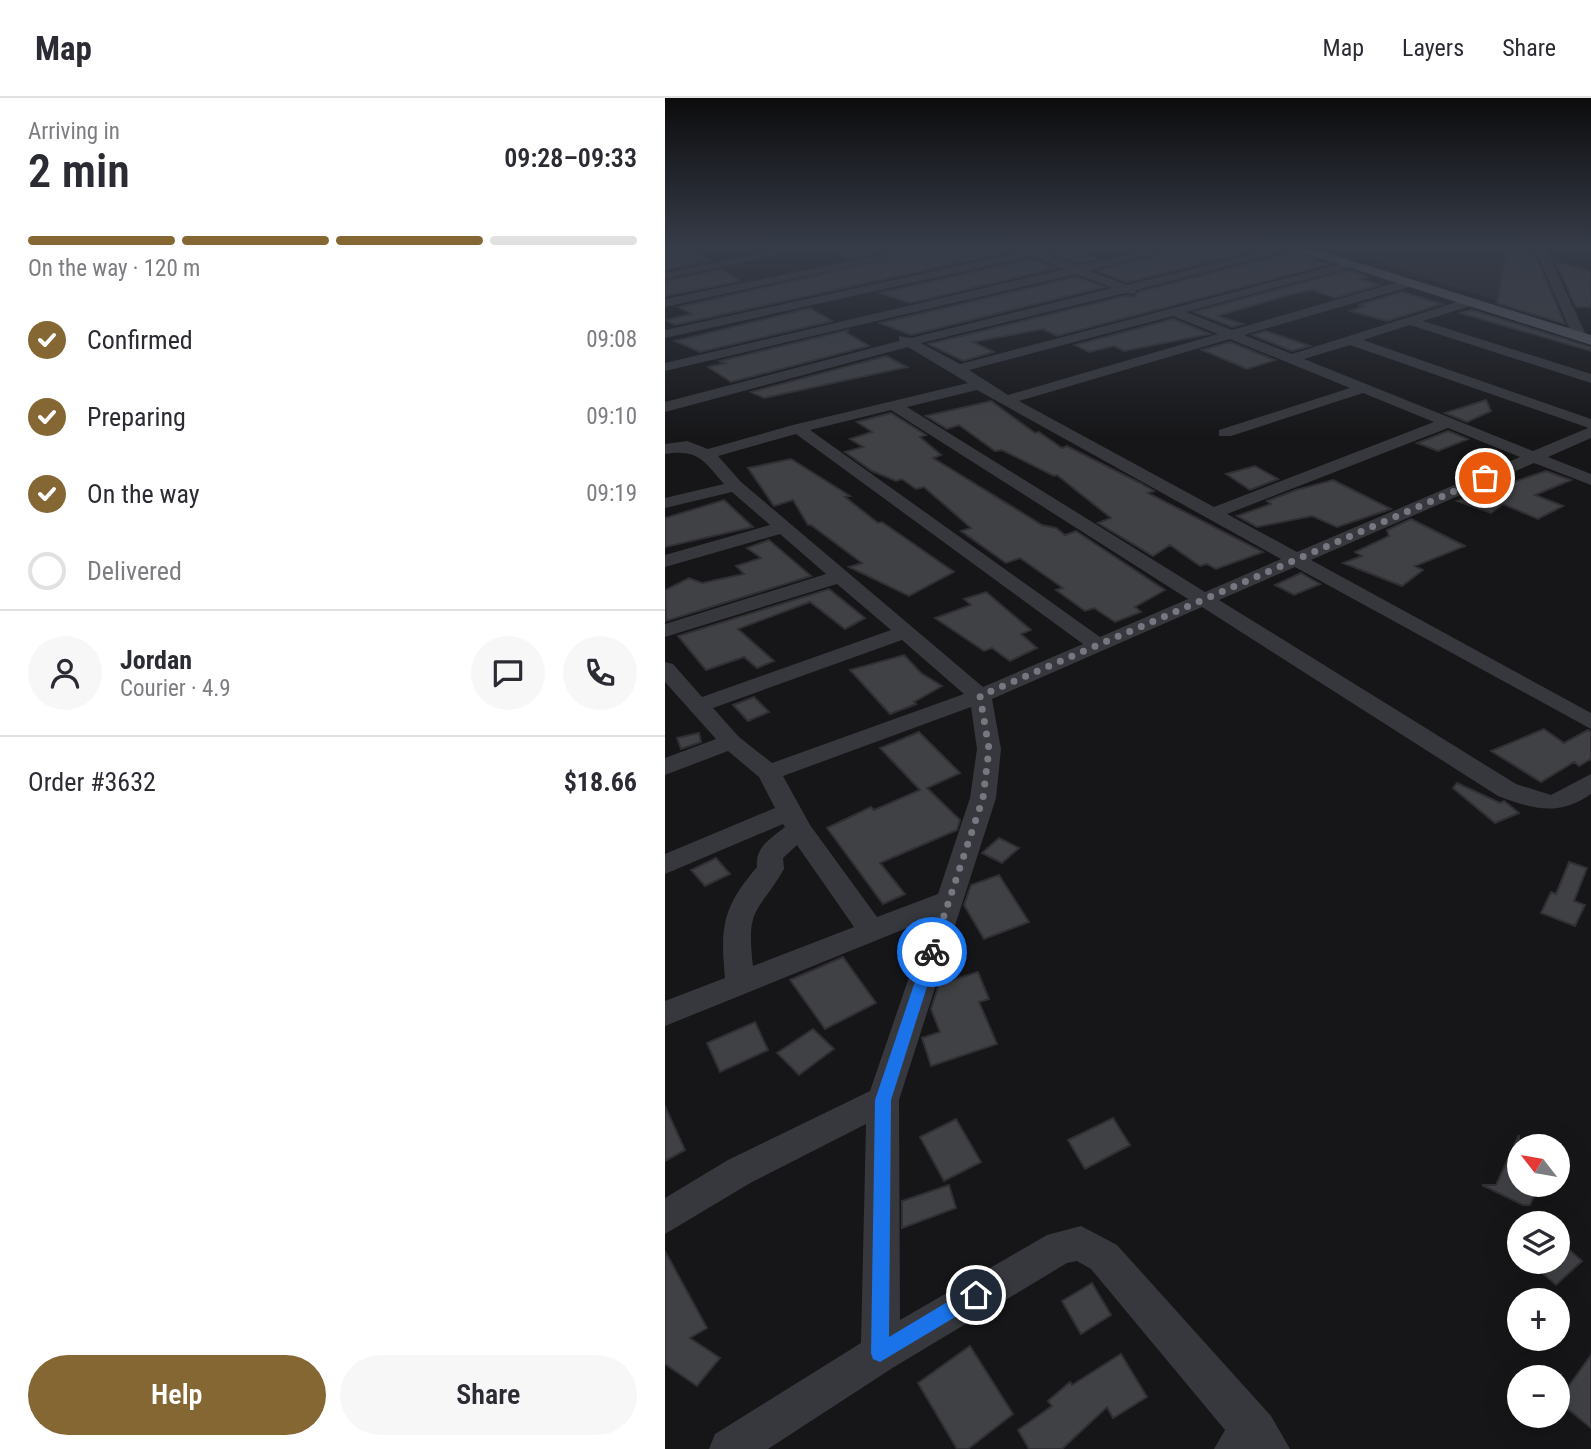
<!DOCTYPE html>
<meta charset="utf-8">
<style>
body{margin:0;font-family:"Roboto Condensed",sans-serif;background:#f7f7f7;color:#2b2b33;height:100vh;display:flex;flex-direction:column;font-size:26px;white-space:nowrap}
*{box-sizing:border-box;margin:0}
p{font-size:23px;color:#7c7c81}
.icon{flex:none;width:38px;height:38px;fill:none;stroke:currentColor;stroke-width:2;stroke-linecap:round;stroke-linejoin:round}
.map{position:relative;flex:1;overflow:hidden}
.sheet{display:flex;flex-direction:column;background:#fff;width:665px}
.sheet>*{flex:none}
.needle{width:46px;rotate:301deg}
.buttons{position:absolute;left:842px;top:1036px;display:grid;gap:14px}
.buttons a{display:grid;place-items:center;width:63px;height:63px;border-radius:50%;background:#fff;box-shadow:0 7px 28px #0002;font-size:35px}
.pin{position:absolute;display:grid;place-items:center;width:60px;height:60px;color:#fff;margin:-30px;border:4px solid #fff;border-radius:50%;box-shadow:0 2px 7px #0007}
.courier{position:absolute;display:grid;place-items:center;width:70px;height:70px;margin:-35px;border:5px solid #1a73e8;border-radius:50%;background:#fff;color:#222;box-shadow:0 2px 9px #0007}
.overview em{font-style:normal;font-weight:600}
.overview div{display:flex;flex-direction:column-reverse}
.overview{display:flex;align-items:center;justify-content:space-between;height:119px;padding:0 28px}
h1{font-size:46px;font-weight:600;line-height:52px}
.bar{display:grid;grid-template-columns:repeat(4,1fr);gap:10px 7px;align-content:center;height:84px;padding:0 28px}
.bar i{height:9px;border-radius:5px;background:#e1e1e2}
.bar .active{background:#856733}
.bar p{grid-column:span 4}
.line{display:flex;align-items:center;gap:18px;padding:0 28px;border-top:2px solid #e1e1e2}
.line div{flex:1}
.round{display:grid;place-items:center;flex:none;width:74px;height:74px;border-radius:37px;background:#f7f7f7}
ol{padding:0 28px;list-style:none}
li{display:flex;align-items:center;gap:21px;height:77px}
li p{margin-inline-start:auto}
li .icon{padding:7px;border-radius:50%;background:#856733;color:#fff;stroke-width:4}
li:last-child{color:#7c7c81}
li i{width:38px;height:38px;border:4px solid #e1e1e2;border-radius:50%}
.primary-button{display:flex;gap:14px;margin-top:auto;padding:14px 28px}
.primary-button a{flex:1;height:80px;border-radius:42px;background:#856733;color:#fff;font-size:28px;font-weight:600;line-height:80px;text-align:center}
.primary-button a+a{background:#f7f7f7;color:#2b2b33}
header{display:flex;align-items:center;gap:42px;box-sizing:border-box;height:98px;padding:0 35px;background:#fff;border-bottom:2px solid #e1e1e2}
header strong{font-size:33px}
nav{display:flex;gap:38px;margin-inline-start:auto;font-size:24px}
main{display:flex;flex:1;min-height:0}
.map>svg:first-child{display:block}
.built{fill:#222225}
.building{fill:#404145;stroke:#303034;stroke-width:2}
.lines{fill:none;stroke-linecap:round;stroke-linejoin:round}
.minor{fill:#37383d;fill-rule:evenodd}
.major{fill:#53555c;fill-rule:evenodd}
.route{fill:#1a73e8}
.done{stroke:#757880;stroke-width:7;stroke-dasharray:0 12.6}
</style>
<header>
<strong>Map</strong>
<nav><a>Map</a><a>Layers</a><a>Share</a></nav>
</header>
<main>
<section class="sheet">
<div class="overview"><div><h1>2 min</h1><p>Arriving in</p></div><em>09:28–09:33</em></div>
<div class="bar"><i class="active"></i><i class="active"></i><i class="active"></i><i></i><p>On the way · 120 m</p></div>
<ol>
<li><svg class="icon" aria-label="check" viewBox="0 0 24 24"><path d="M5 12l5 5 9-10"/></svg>Confirmed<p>09:08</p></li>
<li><svg class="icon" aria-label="check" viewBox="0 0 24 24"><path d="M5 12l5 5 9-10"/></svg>Preparing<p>09:10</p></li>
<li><svg class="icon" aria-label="check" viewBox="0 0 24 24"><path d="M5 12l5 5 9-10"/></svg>On the way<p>09:19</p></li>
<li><i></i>Delivered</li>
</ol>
<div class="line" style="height:126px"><a class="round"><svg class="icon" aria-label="person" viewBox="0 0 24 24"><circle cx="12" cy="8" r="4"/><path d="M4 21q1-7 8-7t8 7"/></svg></a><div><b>Jordan</b><p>Courier · 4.9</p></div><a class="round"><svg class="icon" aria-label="chat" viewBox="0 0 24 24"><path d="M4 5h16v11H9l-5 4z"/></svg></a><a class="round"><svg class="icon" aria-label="phone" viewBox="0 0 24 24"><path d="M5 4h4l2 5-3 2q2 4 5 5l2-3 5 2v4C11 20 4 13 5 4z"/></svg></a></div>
<div class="line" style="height:91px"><div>Order #3632</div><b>$18.66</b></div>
<div class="primary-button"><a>Help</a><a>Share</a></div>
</section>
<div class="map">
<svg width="926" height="1351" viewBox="0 0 926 1351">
<rect width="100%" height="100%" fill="#161618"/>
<path class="built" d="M669 151H862L877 217 681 155Z"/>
<path class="building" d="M26 151 45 163 0 172V158Z
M162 151H228L183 161Z
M267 151 351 152 10 227 1 222 26 216 14 209Z
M396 151 416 153 432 161 413 165 383 154Z
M513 151H596L462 184 433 173Z
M842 151 870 157 900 226 832 205Z
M627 154 665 166 392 238 378 231 308 244 329 254 298 263 263 246 460 198 470 199 473 194Z
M367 161 391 170 245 205 215 195Z
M890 163 926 174V209H911Z
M57 171 75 183 0 198V183Z
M684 172 703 179 696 181 715 187 670 200 647 192 631 195 553 218 578 226 567 229 529 214Z
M411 179 439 189 246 237 215 225Z
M737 194 777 206 722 223 685 213 698 208 693 207Z
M145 210 167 223 35 254 10 243Z
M807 212 926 249V253L795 215Z
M508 221 545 236 459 253 449 248 424 254 410 247Z
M183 232 182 235 204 248 66 284 43 269 60 265 55 263Z
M601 233 645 248 627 253 587 237Z
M565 244 610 262 582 271 537 252Z
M221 258 242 269 99 300 86 294Z
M821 302 826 313 802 324 780 315Z
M326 303 370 335 374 334 397 350 402 348 475 385 489 393 483 395 598 454 551 471 542 466 535 468 505 447 488 458 433 425 446 420 392 377 389 378 337 352 330 353 294 327 282 331 261 318Z
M226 315 261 337 255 339 276 357 268 360 377 427 391 430 400 437 411 433 500 492 470 509 476 514 450 524 429 510 420 513 391 492 398 490 355 460 341 465 296 433 306 430 259 389 251 391 237 381 231 383 207 373 180 354 198 349 185 341 207 334 192 324Z
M783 333 803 341 773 353 752 345Z
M126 361 185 398 180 399 213 425 217 424 289 474 244 498 184 469 197 465 146 427H143L128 402 109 408 83 370Z
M590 368 613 381 585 392 561 376Z
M881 373 906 382 870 397 898 408 873 421 838 406 826 415 792 403Z
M668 382 726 411 672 429 647 418 592 429 572 418 606 406 602 403 631 392Z
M59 402 88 429 0 449V420Z
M746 421 800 448 750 468 758 472 737 488 678 465 697 458 690 454 724 438 722 432Z
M104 442 146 478 1 523 0 492 24 480 37 485 79 476 71 468 96 460 82 450Z
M636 475 655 486 629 497 610 487Z
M164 491 200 520 180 531 145 504 73 531 109 563 92 570 79 559 41 572 13 538Z
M321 494 366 532 356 536 372 550 345 563 327 550 319 553 270 520 306 507 299 501Z
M239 557 256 575 277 588 249 604 251 606 225 616 185 572Z
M89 599 104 614 83 623 68 607Z
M879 631 899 645 923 632 926 634V661L914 668 909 664 876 684 826 653Z
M254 634 295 675 262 690 295 722 292 732 215 765 240 796 218 806 162 730 206 709 209 712 255 692 215 650Z
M34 635 36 644 16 651 12 640Z
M792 685 835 705 839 703 854 715 830 725 788 690Z
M334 740 354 750 337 765 317 755Z
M51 760 65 776 40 788 26 772Z
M904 764 922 770 909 803 920 807 910 828 876 815 886 794 891 796Z
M334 777 364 824 319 841 299 807 306 787Z
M178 859 211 905 160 931 125 882Z
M313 874 324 901 314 904 332 946 266 968 257 940 275 934 266 911 274 886Z
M90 924 103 952 55 974 42 945Z
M148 931 169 951 134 977 112 955Z
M0 1008 20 1052 0 1063Z
M448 1020 465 1047 420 1071 403 1042Z
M291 1021 316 1064 279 1083 255 1039Z
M854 1037V1087H874L865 1107H858L817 1087H831Z
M284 1087 291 1110 237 1130V1103Z
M892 1141 917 1163 891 1187 865 1164H892Z
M0 1153 42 1230 25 1240 55 1260 32 1288 0 1266Z
M427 1185 446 1217 416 1236 397 1203Z
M305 1248 348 1316 303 1351H292L253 1285Z
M456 1256 482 1299 448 1320 442 1309 397 1351H364L353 1332 387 1308 383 1303 405 1284 407 1287Z
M926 1257V1330L893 1303Z"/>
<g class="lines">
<path class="minor" d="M0 151H12L0 156Z
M115 151H138L0 181V175Z
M243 151H265L0 209V201Z
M353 151H379V155L413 168 487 151H507L424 173 462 187 608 151H628L471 192 470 196 460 195 256 245 295 266 683 164 687 165V169L521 214 567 232 740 182 744 183V189L579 237 627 256 801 201 805 202V208L758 223 926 276V285L745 227 698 242 926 321V340L883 359 926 376V387L869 365 646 462 926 615V631L630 469 554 502 851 686 886 697 926 676V696C893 719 868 711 833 698L537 509 327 601 336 651 331 700 234 1002 235 1222 382 1137 416 1128 452 1147 606 1318 625 1351H549L560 1332 426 1171 412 1163 402 1165 229 1269 103 1351H44L50 1336 196 1245 201 1026 87 1084 0 1136V1100L63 1062 205 993 264 821 0 928V903L60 880C55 828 58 809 92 769 90 749 105 741 120 729L118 726 0 776V756L110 710 94 679 63 653 0 677V660L51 641 0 584V564L8 566 37 599 226 532 172 486 0 539V526L161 476 115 436 0 469V457L105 427 67 394 0 410V400L59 386C38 362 33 351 0 356V346L22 343 43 351 128 327 303 285 243 249 0 314V304L234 243V238L246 240 448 190 411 176 0 273V265L400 171 367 158 0 240V232L356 154ZM508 218 553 236 343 297 304 272ZM565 241 685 290 554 332V338H566L698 295 769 324 549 409 354 303ZM685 247 921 329 923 330 868 353 639 261ZM312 292 616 461 540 494 242 309ZM226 312 523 501 435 539 145 332ZM783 330 855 359 632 454 562 416ZM131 336 418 546 318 589 76 384 53 358ZM237 542 299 596 107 665 74 639 48 610ZM306 609 312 651 305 700 273 796 212 819 145 727 118 678ZM132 747 189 829 88 868C81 808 92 817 119 771L118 760Z
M870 151H881L922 239 920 242 908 239Z"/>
<path class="major" d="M626 151H649L926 237V247Z"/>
</g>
<linearGradient id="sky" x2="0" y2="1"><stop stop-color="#0c0c0d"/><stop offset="0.44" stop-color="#363c48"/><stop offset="1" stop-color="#363c48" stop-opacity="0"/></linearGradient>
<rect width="926" height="340" fill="url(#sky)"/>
<path class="route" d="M267 849 273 854 226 1002 224 1239 304 1191 311 1188 317 1191 319 1197 317 1203 215 1264 208 1261 206 1255 210 1002 260 854Z"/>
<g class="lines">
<path class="done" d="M267 854 318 700 324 651 315 598 820 380"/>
</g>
</svg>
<div class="buttons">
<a><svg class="needle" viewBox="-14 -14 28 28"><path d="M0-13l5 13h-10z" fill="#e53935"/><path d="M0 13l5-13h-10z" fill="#7c7c81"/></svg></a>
<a><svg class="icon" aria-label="layers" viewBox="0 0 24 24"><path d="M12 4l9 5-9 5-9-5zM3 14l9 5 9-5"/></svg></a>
<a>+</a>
<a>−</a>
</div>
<div class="pin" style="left:820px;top:380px;background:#ea580c"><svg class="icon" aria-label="bag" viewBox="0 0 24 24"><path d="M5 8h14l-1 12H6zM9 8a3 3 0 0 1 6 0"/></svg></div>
<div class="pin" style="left:311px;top:1197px;background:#1f2937"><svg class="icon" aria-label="home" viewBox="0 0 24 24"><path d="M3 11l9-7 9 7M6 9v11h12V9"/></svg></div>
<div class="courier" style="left:267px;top:854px"><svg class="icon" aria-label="bike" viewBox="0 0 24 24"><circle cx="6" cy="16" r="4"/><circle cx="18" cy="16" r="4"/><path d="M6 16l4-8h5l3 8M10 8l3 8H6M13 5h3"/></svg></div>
</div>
</main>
